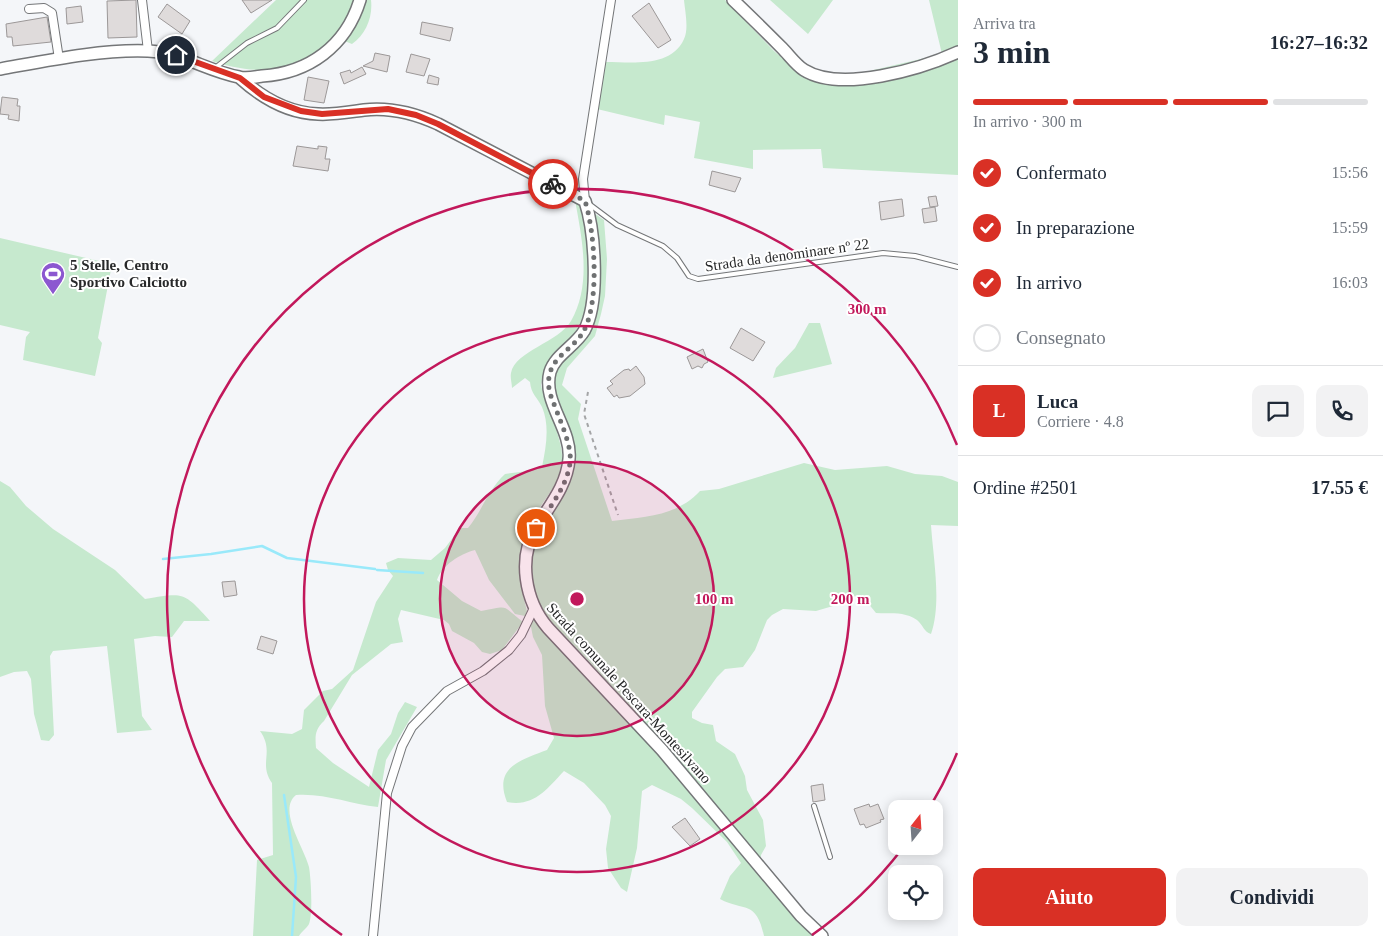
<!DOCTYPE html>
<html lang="it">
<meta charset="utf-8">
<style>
body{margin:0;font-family:Georgia,serif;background:#f2f2f3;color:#1f2937;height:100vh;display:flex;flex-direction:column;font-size:19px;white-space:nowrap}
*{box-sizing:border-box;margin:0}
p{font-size:16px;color:#747a83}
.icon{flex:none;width:28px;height:28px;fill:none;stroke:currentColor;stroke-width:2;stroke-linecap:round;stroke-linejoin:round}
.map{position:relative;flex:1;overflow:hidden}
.side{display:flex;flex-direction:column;background:#fff;width:425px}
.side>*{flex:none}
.needle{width:32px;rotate:17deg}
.tools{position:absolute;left:888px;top:800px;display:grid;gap:10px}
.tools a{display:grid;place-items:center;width:55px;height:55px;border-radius:10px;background:#fff;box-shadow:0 2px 12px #0003;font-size:25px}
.pin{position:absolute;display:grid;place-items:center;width:42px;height:42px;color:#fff;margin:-21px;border:2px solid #fff;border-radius:50%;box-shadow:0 1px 5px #0007}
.courier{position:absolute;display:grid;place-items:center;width:50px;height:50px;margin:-25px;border:4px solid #d93025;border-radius:50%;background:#fff;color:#222;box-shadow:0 1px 6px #0007}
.overview em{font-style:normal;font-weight:700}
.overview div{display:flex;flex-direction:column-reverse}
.overview{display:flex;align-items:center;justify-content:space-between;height:85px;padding:0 15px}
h1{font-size:32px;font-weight:700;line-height:38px}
.bar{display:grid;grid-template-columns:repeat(4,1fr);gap:8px 5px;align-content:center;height:60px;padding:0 15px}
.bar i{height:6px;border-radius:4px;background:#e0e1e3}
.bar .on{background:#d93025}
.bar p{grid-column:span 4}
.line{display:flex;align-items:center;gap:12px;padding:0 15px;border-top:1px solid #e0e1e3}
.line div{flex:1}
.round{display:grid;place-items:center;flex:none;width:52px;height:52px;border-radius:10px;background:#f2f2f3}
ol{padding:0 15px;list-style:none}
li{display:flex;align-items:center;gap:15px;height:55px}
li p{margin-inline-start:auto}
li .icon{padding:5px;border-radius:50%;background:#d93025;color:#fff;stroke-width:4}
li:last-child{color:#747a83}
li i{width:28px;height:28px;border:2px solid #e0e1e3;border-radius:50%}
.action{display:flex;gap:10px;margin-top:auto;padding:10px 15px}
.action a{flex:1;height:58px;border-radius:10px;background:#d93025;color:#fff;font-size:20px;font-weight:700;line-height:58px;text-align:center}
.action a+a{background:#f2f2f3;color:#1f2937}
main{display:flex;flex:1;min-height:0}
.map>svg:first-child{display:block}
.green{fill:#c6e9ce}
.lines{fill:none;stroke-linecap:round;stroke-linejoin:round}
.stream{stroke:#99e9fa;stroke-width:2.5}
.building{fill:#dfdbdb;stroke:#9c9898}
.lane-casing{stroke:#747678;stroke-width:6}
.street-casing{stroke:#747678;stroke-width:10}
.secondary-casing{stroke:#747678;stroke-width:14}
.path{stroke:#a4a5a7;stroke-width:2;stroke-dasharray:4 4;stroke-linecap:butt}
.lane{stroke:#fff;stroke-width:4}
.street{stroke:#fff;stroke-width:8}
.secondary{stroke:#fff;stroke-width:11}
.done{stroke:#6f7172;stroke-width:5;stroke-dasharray:0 9}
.route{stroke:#d93025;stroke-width:6}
.ring{fill:none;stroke:#c2185b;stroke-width:2.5}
.labels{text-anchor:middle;stroke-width:4;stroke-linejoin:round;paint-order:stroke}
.street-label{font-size:15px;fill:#28292a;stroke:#fff}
.poi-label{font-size:15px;font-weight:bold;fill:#28292a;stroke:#fff;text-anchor:start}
.centre{fill:#c2185b;stroke:#fff;stroke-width:2.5}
.ring-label{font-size:15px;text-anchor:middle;font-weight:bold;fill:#c2185b;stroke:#fff;stroke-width:4;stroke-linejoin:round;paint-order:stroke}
</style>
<main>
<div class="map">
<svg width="958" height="936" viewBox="0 0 958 936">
<rect width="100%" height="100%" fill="#f4f6f9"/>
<path class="green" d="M276 0H371C373 17 366 34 352 44L342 40C329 47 310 61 298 65 272 74 237 70 212 61Z
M684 0H725L774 51 799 72 858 82 865 72 942 54 929 0H958V175L823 168 821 149 753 150V169L694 158 700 122 665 115 664 125 597 109 606 62C632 62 671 68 684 39 689 29 685 11 684 0Z
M770 0H833L808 34Z
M575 200 604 220 607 259 605 296 601 314 595 336 567 368 562 385 581 404 578 419 612 521C645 517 677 516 700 491L719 489 804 463 835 470 887 466 915 474 942 476 958 482V526L931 525C933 557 942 603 931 634 924 632 923 625 917 620 904 611 890 614 876 613L863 597 848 596 833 606 816 611 783 609 772 615 767 620 755 650 743 667 725 669 717 677 692 712V718L702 723 713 725 716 741 735 754 745 776 747 790 763 820 766 846 761 855 759 876 812 936H764C756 899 744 912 720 899L730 876 741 863 727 842 692 808 681 799 652 785 642 791 637 848 627 892 621 888 608 868 606 849 611 816 605 805 584 783 564 771C546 790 534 807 507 802 493 767 521 760 547 750L554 738 545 706 542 655 533 637 530 622 531 552 537 535 569 479 551 383 555 368 586 331 588 302C584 314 580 325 573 335 558 354 546 359 541 385 547 410 565 441 562 466 560 481 549 493 541 506 516 546 515 566 527 611L525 616 515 614 489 580 475 550C460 554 442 565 437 580L462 601 481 611C510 606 500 604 523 622L502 650 490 654 482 652 474 643 452 631 449 624 444 620 401 610 398 619 403 642 391 644 352 675 324 721C315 729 315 736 316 748L333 763 369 787 378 750 391 734 398 713 405 702 417 707 386 760 378 807C350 804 325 793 296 795 277 810 305 849 309 867 311 878 313 914 309 924 307 928 301 932 299 936H253L257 860 273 855 272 783C258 763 275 752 260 731L292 734 302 729 304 710 323 691 332 689 353 670 376 602 393 576 388 570 386 563 398 558 431 560 445 548 460 528H468C482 511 488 490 505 474L528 471 542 467C546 447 550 426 542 407 537 397 531 394 530 382L525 378 512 388C512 384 510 378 511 373 515 351 559 342 571 321 592 284 582 239 575 200Z
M0 238 112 264 98 338 102 343 95 376 23 360 26 337 30 332 0 325Z
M809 323H820L832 364 773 378 776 368 795 348Z
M0 481 10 487 26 506 53 529 115 570 145 599C184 593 183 591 210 621H184L172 637 155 636 134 639 142 716 152 730 117 733 107 646 53 651 50 656 54 735 49 741 41 740 34 714 31 679 27 671 14 672 0 677Z"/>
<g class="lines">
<path class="stream" d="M163 559 211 554 262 546 287 558 375 569
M377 570 423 573
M284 795 296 877 292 936"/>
</g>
<path class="building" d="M136 0 137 37 108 38 107 1Z
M242 0H272L251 13Z
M649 3 671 40 658 48 632 16Z
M167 4 190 21 182 34 158 17Z
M81 6 83 22 67 24 66 8Z
M47 17 51 42 13 46 12 37H7L6 24Z
M422 22 453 28 450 41 420 34Z
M375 53 390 56 387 72 363 66 373 61Z
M411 54 430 59 424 76 406 72Z
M362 67 366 74 344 84 340 73 350 70 351 73Z
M429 75 439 78 438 85 427 83Z
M308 77 329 81 324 103 304 100Z
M2 97 18 99 17 106H20L19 121 8 119 9 115 0 114Z
M297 146 318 149V146L327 147 325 159H330L328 171 293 166Z
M712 171 741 178 735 192 709 185Z
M936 196 938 206 930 207 928 197Z
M902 199 904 216 881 220 879 202Z
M935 207 937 221 924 223 922 209Z
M741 328 765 342 753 361 730 348Z
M703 349 708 362 704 364 702 368 698 366 692 369 687 357Z
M636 366 644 377 645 384 630 396 619 398 617 395 614 397 607 388 613 384 610 381 624 370 629 369 630 371Z
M235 581 237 595 224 597 222 582Z
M261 636 277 641 273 654 257 649Z
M823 784 825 800 813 802 811 786Z
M869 804 870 807 878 804 884 819 880 820 881 822 866 828 864 824 860 825 854 809Z
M685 818 700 839 690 846 672 827Z"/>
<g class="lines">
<g class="lane-casing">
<path id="lane" d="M215 68 247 43 277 28 304 0
M589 204 617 225 663 246 677 258 689 276 698 279 883 253 915 256 958 267
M814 806 830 857"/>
</g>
<g class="street-casing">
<path id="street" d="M142 0 148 51
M29 9 44 8 52 13 59 59
M585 201 583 179 611 0
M373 936 387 793 402 746 412 727 447 691 483 671 509 650 521 635 534 608"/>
</g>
<g class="secondary-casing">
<path id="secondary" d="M733 0C750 16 766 32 782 48 789 55 796 65 804 70 841 93 921 69 958 52
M0 69C45 61 102 49 148 51 181 52 207 71 239 77 246 79 255 77 262 76 309 73 346 46 360 0
M240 78C261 97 288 113 318 114 333 115 349 112 364 110 390 107 414 113 438 124L585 201C595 232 600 302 584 331 575 346 555 355 550 372 542 402 572 429 569 459 567 485 550 505 537 526 517 558 525 601 548 628L662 750 801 916 822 936"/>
</g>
<path class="path" d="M588 392 584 414 618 515"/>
<use href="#lane" class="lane"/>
<use href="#street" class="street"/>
<use href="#secondary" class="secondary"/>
</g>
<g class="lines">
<path class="done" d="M536 528C550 507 573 479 570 453 568 438 561 423 556 409 551 397 546 386 550 373 554 356 575 347 583 332 600 304 595 232 585 201L553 184"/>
<path class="route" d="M176 55 240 78 264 97 301 111 322 114 388 109 416 115 438 124 553 184"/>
</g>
<circle cx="577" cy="599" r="137" fill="#c2185b" fill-opacity=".12"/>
<g class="ring">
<circle cx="577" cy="599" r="137"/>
<circle cx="577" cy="599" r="273"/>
<path d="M957 753A410 410 0 0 1 930 807M902 849A410 410 0 0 1 812 935M342 935A410 410 0 1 1 957 445"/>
</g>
<defs>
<g id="stadium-pin" transform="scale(1.25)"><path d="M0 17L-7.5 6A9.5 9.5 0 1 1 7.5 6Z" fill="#8c57d0" stroke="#fff"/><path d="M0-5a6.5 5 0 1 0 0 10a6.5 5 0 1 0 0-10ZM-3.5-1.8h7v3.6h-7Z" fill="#fff"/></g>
</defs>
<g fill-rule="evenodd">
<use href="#stadium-pin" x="53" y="274"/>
</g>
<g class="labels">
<g class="street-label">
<text transform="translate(787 255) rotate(-8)" y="5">Strada da denominare nº 22</text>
<text transform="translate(629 693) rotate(48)" y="5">Strada comunale Pescara-Montesilvano</text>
</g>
<g class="poi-label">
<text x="70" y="270">5 Stelle, Centro<tspan x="70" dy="17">Sportivo Calciotto</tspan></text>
</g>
</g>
<circle cx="577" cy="599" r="8" class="centre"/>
<g class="ring-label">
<text x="867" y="314">300 m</text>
<text x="714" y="604">100 m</text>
<text x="850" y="604">200 m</text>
</g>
</svg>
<div class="tools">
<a><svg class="needle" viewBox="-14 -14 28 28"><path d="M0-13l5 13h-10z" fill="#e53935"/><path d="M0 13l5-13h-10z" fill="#747a83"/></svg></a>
<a><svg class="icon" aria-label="locate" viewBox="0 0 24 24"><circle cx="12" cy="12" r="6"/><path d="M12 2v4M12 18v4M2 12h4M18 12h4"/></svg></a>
</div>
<div class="pin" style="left:536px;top:528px;background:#ea580c"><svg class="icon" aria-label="bag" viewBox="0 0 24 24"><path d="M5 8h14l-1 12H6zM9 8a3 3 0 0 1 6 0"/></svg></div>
<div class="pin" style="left:176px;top:55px;background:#1f2937"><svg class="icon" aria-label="home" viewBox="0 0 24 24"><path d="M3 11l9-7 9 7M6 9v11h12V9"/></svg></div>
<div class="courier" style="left:553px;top:184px"><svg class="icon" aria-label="bike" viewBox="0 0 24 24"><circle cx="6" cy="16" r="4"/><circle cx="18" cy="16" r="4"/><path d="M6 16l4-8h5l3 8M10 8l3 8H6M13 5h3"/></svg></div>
</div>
<section class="side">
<div class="overview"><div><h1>3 min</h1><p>Arriva tra</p></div><em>16:27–16:32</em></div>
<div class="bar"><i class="on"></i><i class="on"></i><i class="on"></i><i></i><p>In arrivo · 300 m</p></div>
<ol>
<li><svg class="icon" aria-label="check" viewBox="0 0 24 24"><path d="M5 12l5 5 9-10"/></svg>Confermato<p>15:56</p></li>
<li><svg class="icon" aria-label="check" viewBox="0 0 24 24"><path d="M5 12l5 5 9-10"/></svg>In preparazione<p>15:59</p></li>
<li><svg class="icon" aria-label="check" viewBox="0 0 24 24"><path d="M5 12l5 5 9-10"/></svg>In arrivo<p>16:03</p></li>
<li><i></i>Consegnato</li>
</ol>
<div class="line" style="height:90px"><b class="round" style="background:#d93025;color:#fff">L</b><div><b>Luca</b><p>Corriere · 4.8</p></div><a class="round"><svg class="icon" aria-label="chat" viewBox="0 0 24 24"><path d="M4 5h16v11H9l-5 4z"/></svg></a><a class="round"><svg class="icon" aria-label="phone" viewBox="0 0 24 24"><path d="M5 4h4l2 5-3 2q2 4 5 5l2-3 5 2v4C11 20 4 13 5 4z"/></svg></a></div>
<div class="line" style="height:65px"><div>Ordine #2501</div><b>17.55 €</b></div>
<div class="action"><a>Aiuto</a><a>Condividi</a></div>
</section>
</main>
